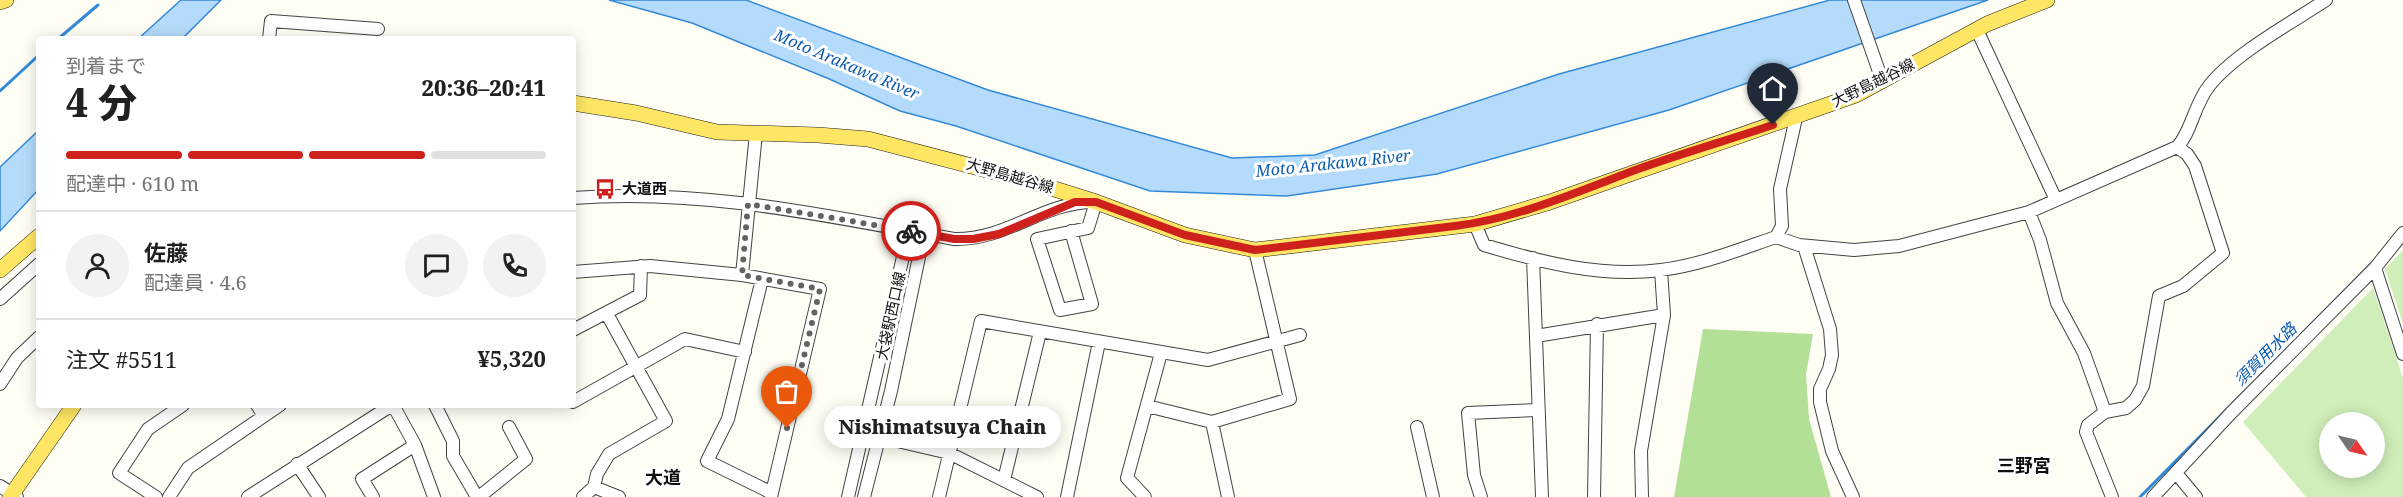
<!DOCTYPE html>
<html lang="ja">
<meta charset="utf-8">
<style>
body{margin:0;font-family:"Noto Serif","Noto Sans JP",serif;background:#f2f2f2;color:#202124;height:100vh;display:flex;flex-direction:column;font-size:22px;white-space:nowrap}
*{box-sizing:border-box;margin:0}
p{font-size:20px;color:#757577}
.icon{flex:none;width:33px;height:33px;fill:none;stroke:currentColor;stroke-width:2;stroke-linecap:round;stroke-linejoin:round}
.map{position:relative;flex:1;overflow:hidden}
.details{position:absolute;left:36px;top:36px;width:540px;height:372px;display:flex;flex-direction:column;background:#fff;border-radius:6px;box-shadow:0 3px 15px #0003}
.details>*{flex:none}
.needle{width:39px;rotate:124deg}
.tools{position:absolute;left:2319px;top:412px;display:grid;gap:12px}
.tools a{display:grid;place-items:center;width:66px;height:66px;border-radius:50%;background:#fff;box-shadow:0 3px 15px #0003;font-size:30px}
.pin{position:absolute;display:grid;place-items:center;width:51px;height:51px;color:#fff;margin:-62px -26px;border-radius:50% 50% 50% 0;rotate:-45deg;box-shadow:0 0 6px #0007}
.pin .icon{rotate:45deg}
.courier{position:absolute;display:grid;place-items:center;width:60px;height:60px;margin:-30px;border:4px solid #ce211b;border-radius:50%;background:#fff;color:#222;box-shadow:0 2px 8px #0007}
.bubble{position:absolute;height:42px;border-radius:21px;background:#fff;box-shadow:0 3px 15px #0003;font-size:20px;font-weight:800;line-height:42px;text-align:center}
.summary em{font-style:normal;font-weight:800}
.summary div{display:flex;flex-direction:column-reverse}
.summary{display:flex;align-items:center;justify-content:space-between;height:102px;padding:0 30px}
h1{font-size:39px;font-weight:800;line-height:45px}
.bar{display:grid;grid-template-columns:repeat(4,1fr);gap:9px 6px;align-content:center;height:72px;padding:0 30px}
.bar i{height:8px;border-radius:4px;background:#e0e0e0}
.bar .active{background:#ce211b}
.bar p{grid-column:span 4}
.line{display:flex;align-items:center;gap:15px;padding:0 30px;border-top:2px solid #e0e0e0}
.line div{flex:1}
.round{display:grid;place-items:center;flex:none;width:63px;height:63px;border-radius:32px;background:#f2f2f2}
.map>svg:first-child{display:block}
.green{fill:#d0eeb9;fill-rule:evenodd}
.forest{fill:#b2e097}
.water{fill:#b4dbfb;stroke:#348ad9;stroke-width:1.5}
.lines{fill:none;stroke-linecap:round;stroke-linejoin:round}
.stream{stroke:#348ad9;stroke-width:3}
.minor-casing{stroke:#434343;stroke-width:14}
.major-casing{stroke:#212121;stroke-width:16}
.minor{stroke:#fff;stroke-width:12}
.major{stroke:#ffe564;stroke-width:15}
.done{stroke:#646360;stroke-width:6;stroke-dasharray:0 10.8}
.route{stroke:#ce211b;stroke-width:8}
.labels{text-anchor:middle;stroke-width:6;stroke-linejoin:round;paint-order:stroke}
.street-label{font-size:15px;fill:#101010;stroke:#fff}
.poi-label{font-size:15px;font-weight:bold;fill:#101010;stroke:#fff;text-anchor:start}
.water-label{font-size:16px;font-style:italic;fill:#0d5caf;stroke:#fff}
.quarter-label{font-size:18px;font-weight:bold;fill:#101010;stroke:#fff}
</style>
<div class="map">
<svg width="2403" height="497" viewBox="0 0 2403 497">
<rect width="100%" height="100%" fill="#fffef4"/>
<path class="green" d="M2403 250V324L2385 269Z
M2373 288 2403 378V497H2306L2243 422ZM2330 423H2374V468H2330Z"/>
<path class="forest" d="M1703 329 1813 334 1806 374 1809 419 1831 497H1674Z"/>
<path class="water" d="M181 0H221L182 39H138Z
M609 0H746L988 90 1232 158 1315 155 1559 74 1830 0H1988L1669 110 1437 174 1287 196 1150 191 956 126 900 111 827 78 692 23Z
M39 130V189L0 231V167Z"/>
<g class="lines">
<path class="stream" d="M58 39 98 5
M0 91 39 55
M2140 497 2374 261"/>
<g class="minor-casing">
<path id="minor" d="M1854 0 1882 80
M1977 30 2056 200
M269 39 271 21 378 29
M2177 147C2191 133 2194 105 2209 86 2234 54 2291 23 2326 0
M573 198C701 188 829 216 954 239 1009 240 1043 201 1096 202L1088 228 1037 239 1060 310 1092 304 1071 231
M2029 212 2040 240 2057 303 2084 353 2105 412 2088 425 2086 432 2112 497
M1475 224 1484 245C1540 262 1602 278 1661 270 1701 265 1738 250 1776 237L1782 226 1780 189 1796 118
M1776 237 1799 245 1854 250 1899 246 2029 212 2177 147 2187 154 2195 166 2223 253 2183 286 2159 296 2143 386 2135 400 2126 408 2105 412
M1804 246 1830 329 1832 355 1829 369 1820 389V402L1832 451 1853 497
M1533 258 1542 497
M2375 268 2403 354
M573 272 650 266 742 275 820 289 771 497
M742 275 756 133
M762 279 728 419 707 461 772 493
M0 299 39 264
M573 330 640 295 641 266
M1536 336 1664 315
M0 384 17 358 39 337
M573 402 685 339 745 352
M257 405 264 416
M393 405 415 445 434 497
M435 405 453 441V456L477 497
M1147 406 1212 422 1290 399 1255 250
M1212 422 1228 497
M1417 427 1433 497
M880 437 949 453 1037 497
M297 464 319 497
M2176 473 2196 497
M1004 480 1040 332
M0 486 17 497
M594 487 619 497
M156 497 119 473 148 429 183 405
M169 497 188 468 280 405
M248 497 392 405
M373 497 362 479 415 445
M479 497 526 459 509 427
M583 497 594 487 597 474 609 454 666 421 607 314
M848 497 905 248 918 232
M864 497 891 391 919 257 918 232
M939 497 981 321 1208 360 1300 335
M1067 497 1099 342
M1145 497 1127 478 1161 353
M1481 497 1474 475 1468 413 1538 410
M1594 497 1597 324
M1642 497 1641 451 1664 315 1661 270
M2153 497 2231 413 2375 268 2403 233"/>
</g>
<g class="major-casing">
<path id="major" d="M0 2 6 0
M573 103 636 113 717 132 818 135 868 139 1029 181 1096 202 1185 235 1255 250 1475 224 1550 202 1856 95 1987 24 2047 0
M0 270 39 236
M10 497 74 405"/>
</g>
<use href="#minor" class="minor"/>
<use href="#major" class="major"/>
</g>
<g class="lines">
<path class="done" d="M787 428 820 289 742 275 748 204 911 231"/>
<path class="route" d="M911 231 954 239H973L999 234 1075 202H1096L1185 235 1255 250 1455 226C1519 218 1579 191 1638 169 1683 153 1728 140 1773 125"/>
</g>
<defs>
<g id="bus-bare" transform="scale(1.62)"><path d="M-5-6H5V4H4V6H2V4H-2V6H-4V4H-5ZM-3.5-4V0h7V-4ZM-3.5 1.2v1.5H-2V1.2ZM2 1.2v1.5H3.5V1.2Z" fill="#ce211b" stroke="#fff" stroke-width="2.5" paint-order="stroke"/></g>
</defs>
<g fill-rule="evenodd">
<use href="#bus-bare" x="605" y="189"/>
</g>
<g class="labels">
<g class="street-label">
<text transform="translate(1873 83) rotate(-26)" y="5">大野島越谷線</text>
<text transform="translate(1010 176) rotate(16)" y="5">大野島越谷線</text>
<text transform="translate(891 316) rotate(-78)" y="5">大袋駅西口線</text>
</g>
<g class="poi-label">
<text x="622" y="194">大道西</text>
</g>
<g class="water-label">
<text transform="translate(847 64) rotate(23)" y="6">Moto Arakawa River</text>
<text transform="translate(1333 163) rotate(-6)" y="6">Moto Arakawa River</text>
<text transform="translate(2265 354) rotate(-45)" y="6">須賀用水路</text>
</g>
<g class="quarter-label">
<text x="2024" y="472">三野宮</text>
<text x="663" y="484">大道</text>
</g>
</g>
</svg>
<div class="tools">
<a><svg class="needle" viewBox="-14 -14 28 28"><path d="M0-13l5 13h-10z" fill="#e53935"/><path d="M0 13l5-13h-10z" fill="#757577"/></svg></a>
</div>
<div class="pin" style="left:787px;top:428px;background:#ea580c"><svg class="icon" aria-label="bag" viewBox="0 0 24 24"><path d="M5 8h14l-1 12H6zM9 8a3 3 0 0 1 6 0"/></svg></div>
<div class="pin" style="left:1773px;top:125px;background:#1f2937"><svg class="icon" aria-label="home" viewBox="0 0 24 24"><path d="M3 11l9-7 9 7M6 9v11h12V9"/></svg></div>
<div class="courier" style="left:911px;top:231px"><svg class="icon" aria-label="bike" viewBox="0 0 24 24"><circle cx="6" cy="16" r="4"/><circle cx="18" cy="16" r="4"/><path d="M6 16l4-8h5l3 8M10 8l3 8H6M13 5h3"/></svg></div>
<div class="bubble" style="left:824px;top:406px;width:237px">Nishimatsuya Chain</div>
<section class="details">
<div class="summary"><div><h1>4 分</h1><p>到着まで</p></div><em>20:36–20:41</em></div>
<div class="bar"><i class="active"></i><i class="active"></i><i class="active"></i><i></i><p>配達中 · 610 m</p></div>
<div class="line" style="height:108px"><a class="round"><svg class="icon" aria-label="person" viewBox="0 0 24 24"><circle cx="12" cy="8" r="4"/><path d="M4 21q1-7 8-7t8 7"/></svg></a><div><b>佐藤</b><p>配達員 · 4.6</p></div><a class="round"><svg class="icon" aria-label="chat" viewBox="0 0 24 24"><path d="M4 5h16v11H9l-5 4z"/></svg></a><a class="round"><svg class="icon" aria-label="phone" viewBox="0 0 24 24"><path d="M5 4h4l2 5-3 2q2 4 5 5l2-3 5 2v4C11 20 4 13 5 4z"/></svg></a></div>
<div class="line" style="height:78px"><div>注文 #5511</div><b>¥5,320</b></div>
</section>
</div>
